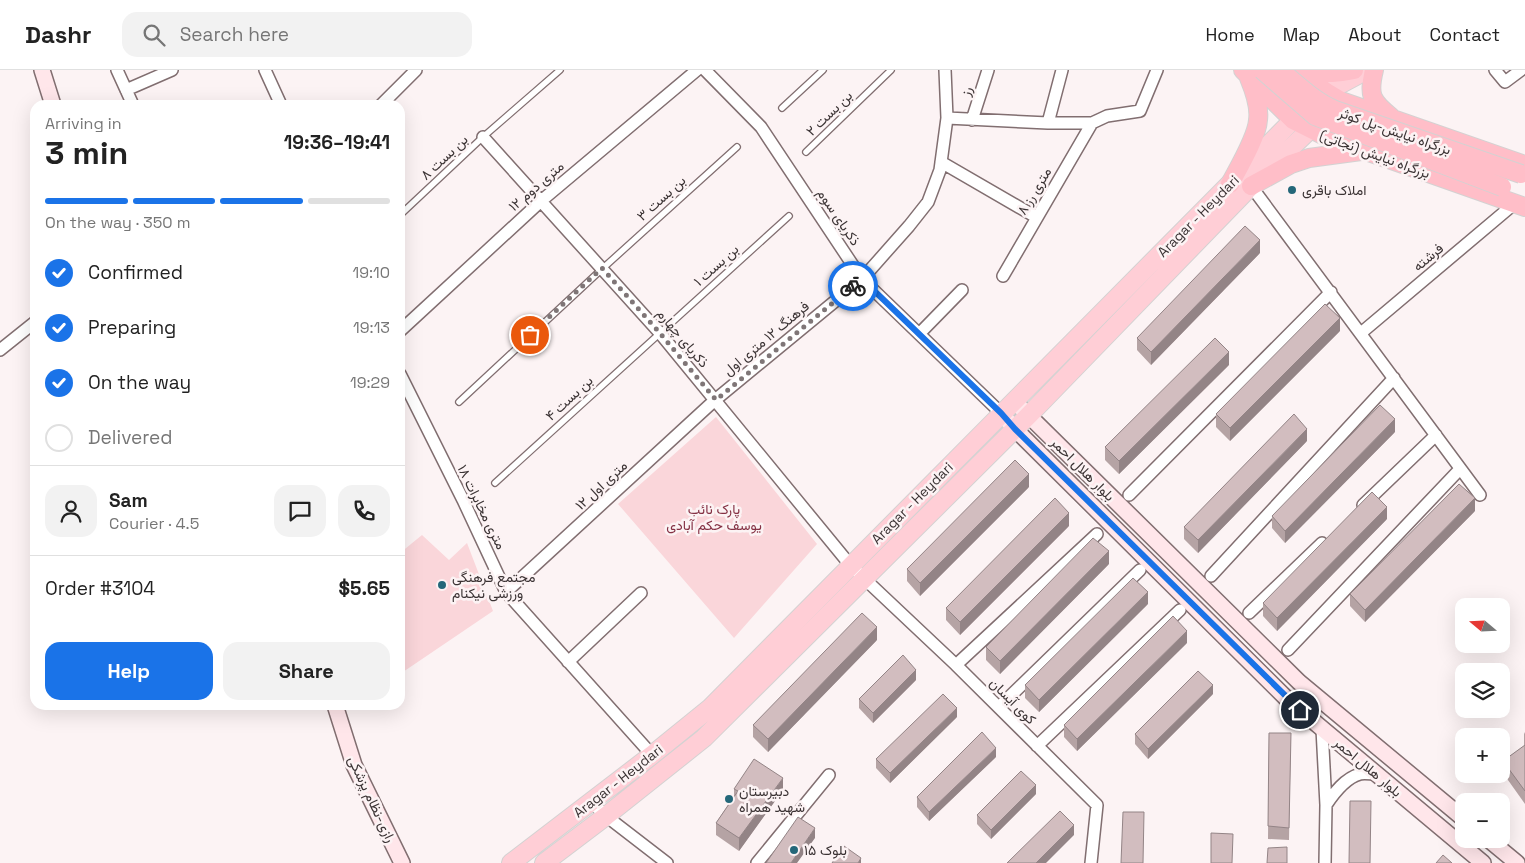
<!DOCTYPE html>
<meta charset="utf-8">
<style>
body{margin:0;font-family:"Space Grotesk",Vazirmatn,sans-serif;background:#f2f2f2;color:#222;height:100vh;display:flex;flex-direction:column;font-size:19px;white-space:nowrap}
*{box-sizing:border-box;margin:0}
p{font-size:16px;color:#767676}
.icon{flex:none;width:28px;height:28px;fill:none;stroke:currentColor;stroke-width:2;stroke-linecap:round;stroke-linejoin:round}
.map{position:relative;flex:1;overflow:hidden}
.drawer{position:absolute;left:30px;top:30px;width:375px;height:610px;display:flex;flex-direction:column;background:#fff;border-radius:15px;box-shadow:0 5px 20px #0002}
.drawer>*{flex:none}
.needle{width:32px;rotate:289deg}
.tools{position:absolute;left:1455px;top:528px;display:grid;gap:10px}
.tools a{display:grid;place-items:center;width:55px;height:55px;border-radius:10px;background:#fff;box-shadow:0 5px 20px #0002;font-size:25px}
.pin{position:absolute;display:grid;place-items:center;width:42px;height:42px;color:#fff;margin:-21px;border:2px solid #fff;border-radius:50%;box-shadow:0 1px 5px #0007}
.courier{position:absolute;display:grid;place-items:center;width:50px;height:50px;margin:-25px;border:4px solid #1a73e8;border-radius:50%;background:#fff;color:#222;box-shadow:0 1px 6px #0007}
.summary em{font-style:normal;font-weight:800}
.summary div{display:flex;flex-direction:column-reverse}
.summary{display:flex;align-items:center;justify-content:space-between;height:85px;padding:0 15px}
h1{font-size:32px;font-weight:800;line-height:38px}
.bar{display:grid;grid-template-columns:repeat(4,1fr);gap:8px 5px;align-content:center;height:60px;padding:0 15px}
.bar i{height:6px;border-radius:4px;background:#e0e0e0}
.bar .current{background:#1a73e8}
.bar p{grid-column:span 4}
.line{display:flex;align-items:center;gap:12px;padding:0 15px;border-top:1px solid #e0e0e0}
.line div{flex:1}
.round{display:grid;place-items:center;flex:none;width:52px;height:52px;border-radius:15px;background:#f2f2f2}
ol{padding:0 15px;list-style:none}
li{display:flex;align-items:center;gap:15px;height:55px}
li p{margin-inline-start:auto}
li .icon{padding:5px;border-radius:50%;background:#1a73e8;color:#fff;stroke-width:4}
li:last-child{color:#767676}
li i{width:28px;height:28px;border:2px solid #e0e0e0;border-radius:50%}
.action{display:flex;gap:10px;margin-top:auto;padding:10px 15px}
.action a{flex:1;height:58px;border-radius:15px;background:#1a73e8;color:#fff;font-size:20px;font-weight:800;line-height:58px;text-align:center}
.action a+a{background:#f2f2f2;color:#222}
header{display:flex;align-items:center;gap:30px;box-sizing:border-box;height:70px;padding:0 25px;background:#fff;border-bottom:1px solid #e0e0e0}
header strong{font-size:24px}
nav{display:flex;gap:28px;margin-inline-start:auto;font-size:18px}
.search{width:350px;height:45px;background:#f2f2f2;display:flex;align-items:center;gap:12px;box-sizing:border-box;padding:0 18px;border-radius:15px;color:#767676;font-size:19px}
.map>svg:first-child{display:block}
.green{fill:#fad6da}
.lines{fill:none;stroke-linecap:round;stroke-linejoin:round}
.service-casing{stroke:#816e70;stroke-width:8}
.minor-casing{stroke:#816e70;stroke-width:14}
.secondary-casing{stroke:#816e70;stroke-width:18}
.primary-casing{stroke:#d4d2d2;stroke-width:20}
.trunk-casing{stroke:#d4d2d2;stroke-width:20}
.service{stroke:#fff;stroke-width:5.5}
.minor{stroke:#fff;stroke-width:11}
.secondary{stroke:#ffe6ea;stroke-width:15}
.primary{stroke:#ffced6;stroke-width:18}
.trunk{stroke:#ffbec8;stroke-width:18}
.trunk-bridge-casing{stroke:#d4d2d2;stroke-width:20;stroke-linecap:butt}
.trunk-bridge{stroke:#ffbec8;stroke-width:18}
.wall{fill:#b5a3a4}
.shaded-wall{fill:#938486}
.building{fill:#d2bdbf;stroke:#938486}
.done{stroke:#7f7677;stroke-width:5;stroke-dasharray:0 9}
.route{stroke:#1a73e8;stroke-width:6}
.poi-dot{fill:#246779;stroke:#fcf3f4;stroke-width:2}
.labels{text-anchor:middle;stroke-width:5;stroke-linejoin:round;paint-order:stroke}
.street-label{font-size:14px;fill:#3b3334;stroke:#fcf3f4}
.poi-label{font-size:14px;fill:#3b3334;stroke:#fcf3f4;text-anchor:start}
.park-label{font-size:14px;fill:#853144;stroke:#fcf3f4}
</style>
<header>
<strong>Dashr</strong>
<div class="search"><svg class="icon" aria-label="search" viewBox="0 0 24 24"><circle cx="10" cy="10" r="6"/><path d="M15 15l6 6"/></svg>Search here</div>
<nav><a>Home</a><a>Map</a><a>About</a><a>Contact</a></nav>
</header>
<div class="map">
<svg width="1525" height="793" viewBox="0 0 1525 793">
<rect width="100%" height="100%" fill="#fcf3f4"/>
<path class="green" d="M716 347 817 474 734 568 618 434Z
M422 465 449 490 467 473 493 541 400 604V483Z"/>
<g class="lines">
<g class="service-casing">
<path id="service" d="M782 38 823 0
M806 82 891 0
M400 145 483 67 560 0
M459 332 602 199 737 77
M495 413 789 146"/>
</g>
<g class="minor-casing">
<path id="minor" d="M117 0 133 35
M265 0 281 35
M705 0 761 57 862 209 1001 343
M1495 0 1505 12 1521 0
M126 20 172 0
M381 35 416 0
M947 48 1048 53H1092L1107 46 1140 41 1157 0
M972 50 988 0
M1048 53 1062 0
M483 67 659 262 851 496 956 595 1097 735 1091 793
M941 92 1036 147
M1251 116 1480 425
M1003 206 1092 53
M400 261 541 131 697 0
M1361 263 1514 134
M919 264 962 220
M0 280 35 252
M400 304 463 430 506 522 652 685
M1129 425 1331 222
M1363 435 1436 365
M1211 506 1394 308
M506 522 715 330 862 209 909 156 928 132 940 100 947 48 945 0
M1249 543 1322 473
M1288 580 1460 399
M568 592 641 523
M956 595 1097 464
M999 637 1140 500
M1322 659 1326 735C1334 723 1345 708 1360 704 1364 703 1371 704 1376 704
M1037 676 1180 540
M591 732 606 746 667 793
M757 793 829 705
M1325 793 1326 735"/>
</g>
<g class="secondary-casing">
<path id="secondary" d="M42 0 53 35
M1014 331 1299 612 1464 749
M1001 343 1015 359 1288 630 1483 793
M335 635 354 695 402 793
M1488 769 1517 793"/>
</g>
<g class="primary-casing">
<path id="primary" d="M511 793 652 685 710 638 1293 50 1326 22 1367 0
M544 793 606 746 704 668 1029 345 1251 116 1321 49"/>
</g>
<g class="trunk-casing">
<path id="trunk" d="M1243 0 1293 50 1329 68 1525 137
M1298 0 1326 22 1341 31 1525 95
M1311 0C1326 5 1339 3 1354 0
M1374 0C1368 25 1371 31 1391 47
M1230 114C1239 97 1257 67 1258 50 1260 36 1254 20 1249 8
M1251 116 1291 94 1309 88 1361 81"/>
</g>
<use href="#service" class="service"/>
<use href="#minor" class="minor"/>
<use href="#secondary" class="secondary"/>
<use href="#primary" class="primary"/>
<use href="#trunk" class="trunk"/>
<g class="trunk-bridge-casing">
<path id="trunk-bridge" d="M1262 0 1315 46 1502 117
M1280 0C1298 15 1314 31 1335 40L1521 104"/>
</g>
<use href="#trunk-bridge" class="trunk-bridge"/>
</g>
<path class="wall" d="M1260 183 1151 295 1137 280V268Z
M1340 261 1230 371 1216 357V344Z
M1229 295 1119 404 1105 390V377Z
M1395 362 1285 473 1272 458V446Z
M1307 371 1198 483 1184 469V457Z
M1029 417 920 526 907 511V499Z
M1475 441 1365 552 1350 536V524Z
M1387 449 1277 561 1263 546V533Z
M1069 456 960 565 946 550V538Z
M1109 494 1000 604 986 590V577Z
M1148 534 1039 642 1025 628V615Z
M877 570 768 682 753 667V655Z
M1187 573 1077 681 1064 667V655Z
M916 610 873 653 859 638V629Z
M1213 624 1148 689 1135 674V664Z
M957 647 890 713 876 698V689Z
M1525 662V734L1503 703V691L1524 676V664Z
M1269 663H1291L1289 770 1268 769Z
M996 687 929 751 917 737V727Z
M734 719 783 720 739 781 716 765V753L734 726Z
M1036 724 991 769 977 754V745Z"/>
<path class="shaded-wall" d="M1260 170V183L1151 295V282Z
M1340 248V261L1230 371V358Z
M1229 282V295L1119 404V391Z
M1395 349V362L1285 473V461Z
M1307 359V371L1198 483V470Z
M1029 404V417L920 526V513Z
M1475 428V441L1365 552V540Z
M1387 437V449L1277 561V548Z
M1069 443V456L960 565V552Z
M1109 481V494L1000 604V591Z
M1148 522V534L1039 642V630Z
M877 557V570L768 682V669Z
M1187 561V573L1077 681V669Z
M916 600V610L873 653V643Z
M1213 615V624L1148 689V679Z
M957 638V647L890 713V703Z
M996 678V687L929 751V742Z
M783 708V720L739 781V768Z
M1036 715V724L991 769V760Z
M1074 755V765L1046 793H1036Z
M815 758V768L797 793H791Z
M861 788V793H858Z"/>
<path class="building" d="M1245 156 1260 170 1151 282 1137 268Z
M1325 234 1340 248 1230 358 1216 344Z
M1215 268 1229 282 1119 391 1105 377Z
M1380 335 1395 349 1285 461 1272 446Z
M1294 344 1307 359 1198 470 1184 457Z
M1015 390 1029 404 920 513 907 499Z
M1459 414 1475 428 1365 540 1350 524Z
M1372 422 1387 437 1277 548 1263 533Z
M1055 428 1069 443 960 552 946 538Z
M1093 468 1109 481 1000 591 986 577Z
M1133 508 1148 522 1039 630 1025 615Z
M862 543 877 557 768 669 753 655Z
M1173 546 1187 561 1077 669 1064 655Z
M903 585 916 600 873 643 859 629Z
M1198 601 1213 615 1148 679 1135 664Z
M943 624 957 638 890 703 876 689Z
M982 662 996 678 929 742 917 727Z
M1269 663H1291L1289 758 1268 756Z
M1525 675V721L1503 691Z
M754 689 783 708 739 768 716 753 738 721 734 719Z
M1021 701 1036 715 991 760 977 745Z
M1350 731H1371L1370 793H1349Z
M1060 741 1074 755 1036 793H1007Z
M1123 742H1144L1143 793H1121Z
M798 747 815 758 791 793H766Z
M1211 763 1233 764 1232 793H1211Z
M844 776 861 788 858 793H832Z
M1287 777V793H1267L1268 778Z
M1443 785 1452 793H1436Z"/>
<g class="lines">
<path class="done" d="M530 265 602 198 659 262 716 330 853 216"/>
<path class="route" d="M853 216 862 209 1001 343 1015 359 1300 640"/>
</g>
<g class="poi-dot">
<circle cx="1292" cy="120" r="5"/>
<circle cx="442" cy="515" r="5"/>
<circle cx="729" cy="729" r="5"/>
<circle cx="794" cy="780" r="5"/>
</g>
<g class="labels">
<g class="street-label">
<text transform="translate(966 21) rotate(-72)" y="5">رز</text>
<text transform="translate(829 43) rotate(-44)" y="5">بن بست ۲</text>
<text transform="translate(1395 61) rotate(19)" y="5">بزرگراه نیایش-پل کوثر</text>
<text transform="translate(1375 84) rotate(20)" y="5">بزرگراه نیایش (نجاتی)</text>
<text transform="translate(444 87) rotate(-43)" y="5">بن بست ۸</text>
<text transform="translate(536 116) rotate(-41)" y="5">۱۲ متری دوم</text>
<text transform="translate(1034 121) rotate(-59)" y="5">۸ متری رز</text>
<text transform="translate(661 128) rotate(-42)" y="5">بن بست ۳</text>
<text transform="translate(1198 146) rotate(-45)" y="5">Aragar - Heydari</text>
<text transform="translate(839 147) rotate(56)" y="5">ذکریای سوم</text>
<text transform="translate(1428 187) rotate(-40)" y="5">فرشته</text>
<text transform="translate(716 195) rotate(-42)" y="5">بن بست ۱</text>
<text transform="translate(683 268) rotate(50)" y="5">ذکریای چهارم</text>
<text transform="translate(766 268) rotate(-40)" y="5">فرهنگ ۱۲ متری اول</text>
<text transform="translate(569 328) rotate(-43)" y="5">بن بست ۴</text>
<text transform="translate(1083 399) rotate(45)" y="5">بلوار هلال احمر</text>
<text transform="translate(601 415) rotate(-43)" y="5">۱۲ متری اول</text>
<text transform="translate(912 433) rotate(-45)" y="5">Aragar - Heydari</text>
<text transform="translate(482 437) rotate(64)" y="5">۱۸ متری مخابرات</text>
<text transform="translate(1013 631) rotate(45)" y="5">کوی آیسان</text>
<text transform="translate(1368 697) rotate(40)" y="5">بلوار هلال احمر</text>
<text transform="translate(618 711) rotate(-38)" y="5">Aragar - Heydari</text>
<text transform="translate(372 729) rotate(65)" y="5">رازی-نظام پزشکی</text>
</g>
<g class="poi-label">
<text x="1302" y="125">املاک باقری</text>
<text x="452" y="512">مجتمع فرهنگی<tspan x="452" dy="16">ورزشی نیکنام</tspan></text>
<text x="739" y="726">دبیرستان<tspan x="739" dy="16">شهید همراه</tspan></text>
<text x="804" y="785">بلوک ۱۵</text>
</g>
<g class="park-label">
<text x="714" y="444">پارک نائب<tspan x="714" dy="16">یوسف حکم آبادی</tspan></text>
</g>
</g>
</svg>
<div class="tools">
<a><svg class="needle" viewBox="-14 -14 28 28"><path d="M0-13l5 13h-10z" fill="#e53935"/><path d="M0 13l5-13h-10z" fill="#767676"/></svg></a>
<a><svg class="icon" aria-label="layers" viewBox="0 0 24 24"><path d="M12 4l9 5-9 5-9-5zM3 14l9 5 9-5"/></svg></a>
<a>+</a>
<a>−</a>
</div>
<div class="pin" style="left:530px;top:265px;background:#ea580c"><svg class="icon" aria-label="bag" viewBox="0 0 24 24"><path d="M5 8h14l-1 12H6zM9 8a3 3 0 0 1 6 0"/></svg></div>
<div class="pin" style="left:1300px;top:640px;background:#1f2937"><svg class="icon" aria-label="home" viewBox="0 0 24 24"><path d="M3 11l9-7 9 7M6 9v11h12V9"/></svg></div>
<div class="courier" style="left:853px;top:216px"><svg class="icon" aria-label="bike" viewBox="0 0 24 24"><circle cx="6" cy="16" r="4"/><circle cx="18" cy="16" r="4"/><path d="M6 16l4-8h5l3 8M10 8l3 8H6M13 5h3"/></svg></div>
<section class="drawer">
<div class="summary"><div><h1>3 min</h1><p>Arriving in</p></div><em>19:36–19:41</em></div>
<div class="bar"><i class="current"></i><i class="current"></i><i class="current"></i><i></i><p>On the way · 350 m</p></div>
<ol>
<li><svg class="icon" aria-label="check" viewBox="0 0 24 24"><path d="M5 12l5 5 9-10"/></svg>Confirmed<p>19:10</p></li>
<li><svg class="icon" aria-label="check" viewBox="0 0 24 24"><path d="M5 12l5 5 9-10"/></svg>Preparing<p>19:13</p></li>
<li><svg class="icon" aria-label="check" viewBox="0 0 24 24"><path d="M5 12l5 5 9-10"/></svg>On the way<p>19:29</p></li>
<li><i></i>Delivered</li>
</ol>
<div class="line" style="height:90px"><a class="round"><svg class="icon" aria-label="person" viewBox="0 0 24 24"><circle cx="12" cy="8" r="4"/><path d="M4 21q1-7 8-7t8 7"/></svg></a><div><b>Sam</b><p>Courier · 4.5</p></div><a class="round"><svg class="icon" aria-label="chat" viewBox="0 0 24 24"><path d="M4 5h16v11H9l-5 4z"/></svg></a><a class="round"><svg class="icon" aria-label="phone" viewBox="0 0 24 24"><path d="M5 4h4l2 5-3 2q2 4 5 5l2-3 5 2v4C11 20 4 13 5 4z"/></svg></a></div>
<div class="line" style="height:65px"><div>Order #3104</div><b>$5.65</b></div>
<div class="action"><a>Help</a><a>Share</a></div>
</section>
</div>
